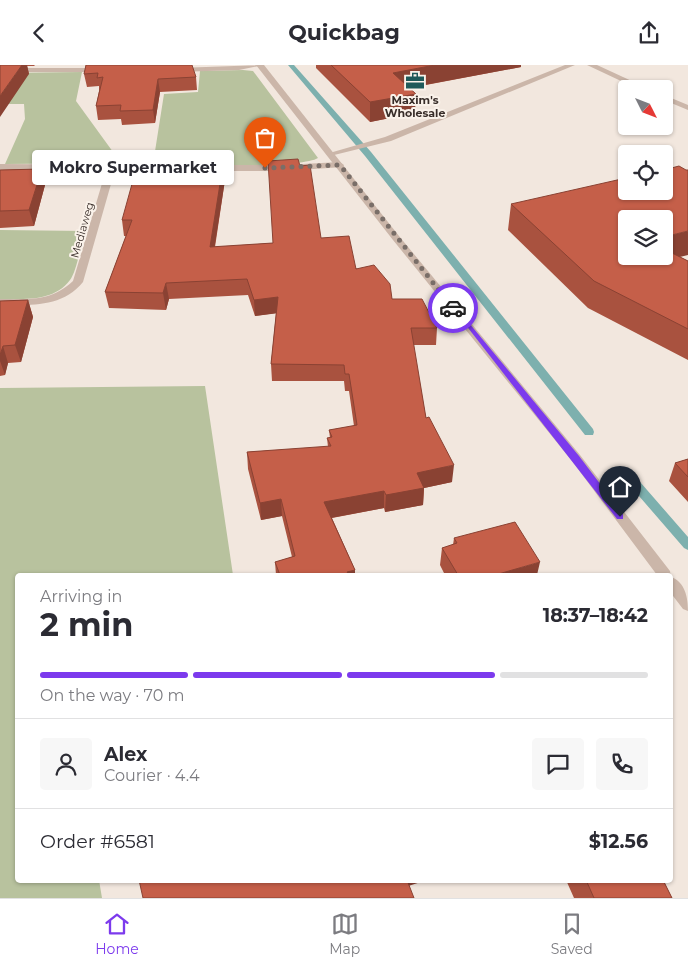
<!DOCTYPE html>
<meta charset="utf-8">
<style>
body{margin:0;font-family:Montserrat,sans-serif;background:#f7f7f7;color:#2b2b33;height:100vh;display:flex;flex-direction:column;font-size:19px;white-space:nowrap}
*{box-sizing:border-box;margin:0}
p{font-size:16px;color:#7c7c81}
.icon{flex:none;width:28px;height:28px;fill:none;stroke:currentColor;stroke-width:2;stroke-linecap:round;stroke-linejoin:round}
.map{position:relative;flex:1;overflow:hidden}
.details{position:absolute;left:15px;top:508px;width:658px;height:310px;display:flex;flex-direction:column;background:#fff;border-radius:5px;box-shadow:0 1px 4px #0004}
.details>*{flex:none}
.needle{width:32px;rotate:132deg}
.tools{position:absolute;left:618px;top:15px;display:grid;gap:10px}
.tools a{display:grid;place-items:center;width:55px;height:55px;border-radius:5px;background:#fff;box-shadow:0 1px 4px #0004;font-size:25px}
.pin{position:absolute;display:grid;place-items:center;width:42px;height:42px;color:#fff;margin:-51px -21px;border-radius:50% 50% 50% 0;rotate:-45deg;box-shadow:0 0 5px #0007}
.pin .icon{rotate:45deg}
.courier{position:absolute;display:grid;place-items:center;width:50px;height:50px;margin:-25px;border:4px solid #7c3aed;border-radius:50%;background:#fff;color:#222;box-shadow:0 1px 6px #0007}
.bubble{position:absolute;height:35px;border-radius:5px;background:#fff;box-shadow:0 1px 4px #0004;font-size:16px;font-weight:700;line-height:35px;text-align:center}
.head em{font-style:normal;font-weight:700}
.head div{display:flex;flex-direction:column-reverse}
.head{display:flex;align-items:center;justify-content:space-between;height:85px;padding:0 25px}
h1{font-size:32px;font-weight:700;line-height:38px}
.bar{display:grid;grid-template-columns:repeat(4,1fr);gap:8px 5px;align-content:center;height:60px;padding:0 25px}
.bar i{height:6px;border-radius:4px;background:#e1e1e2}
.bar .on{background:#7c3aed}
.bar p{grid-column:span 4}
.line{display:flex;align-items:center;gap:12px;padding:0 25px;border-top:1px solid #e1e1e2}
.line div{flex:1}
.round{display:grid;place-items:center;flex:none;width:52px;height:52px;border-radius:5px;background:#f7f7f7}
header{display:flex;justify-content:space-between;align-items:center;height:65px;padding:0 25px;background:#fff;font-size:22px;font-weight:700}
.tabs{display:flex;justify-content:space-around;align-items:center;height:70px;border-top:1px solid #e1e1e2;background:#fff;font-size:14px;color:#7c7c81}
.tabs a{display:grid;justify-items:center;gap:2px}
.tabs .on{color:#7c3aed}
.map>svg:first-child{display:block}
.green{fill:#b8c29e}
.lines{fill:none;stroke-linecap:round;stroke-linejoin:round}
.stream{fill:#7db0ae;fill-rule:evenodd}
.service{fill:#cbb6a9;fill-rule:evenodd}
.minor{fill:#cbb6a9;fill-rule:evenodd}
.tertiary{fill:#cbb6a9;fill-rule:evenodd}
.wall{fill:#a9523f}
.shaded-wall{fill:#8a4233}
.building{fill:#c55f49;stroke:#8a4233}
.route{fill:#7c3aed}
.done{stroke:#796e68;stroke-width:5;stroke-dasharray:0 9}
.labels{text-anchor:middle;stroke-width:4;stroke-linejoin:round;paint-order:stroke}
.far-poi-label{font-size:11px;font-weight:bold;fill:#382d29;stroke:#faf2ea}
.far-street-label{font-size:11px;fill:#382d29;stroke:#faf2ea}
</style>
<header><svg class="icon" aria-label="back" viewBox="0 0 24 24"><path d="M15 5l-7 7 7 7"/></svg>Quickbag<svg class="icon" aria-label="share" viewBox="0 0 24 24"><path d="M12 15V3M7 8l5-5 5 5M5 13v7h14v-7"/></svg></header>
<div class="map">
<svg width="688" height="833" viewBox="0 0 688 833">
<rect width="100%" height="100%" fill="#f2e7de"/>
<path class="green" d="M243 5 253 6 318 93C301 104 180 99 153 99L164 29 198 27 200 6Z
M82 7 76 36 121 98 5 99 25 54 24 39H0V8Z
M0 165 85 166C81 178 77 206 70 215 54 237 23 234 0 234Z
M205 321 233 510H18V815H99L102 833H0V323Z"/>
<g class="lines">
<path class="stream" d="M288 0H294L371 87 593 364 594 367 593 370H585L365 91Z
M630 409 634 410 688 472V485L684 483 626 416 624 413 626 410Z"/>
<path class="service" d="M565 0H575L391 76 330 91 326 89 385 72Z
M587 0H597L649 24H638Z
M664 30 688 40V45L664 35Z"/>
<path class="minor" d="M264 0 239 5 177 7 173 5 177 3Z
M0 3H102L106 5 102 7H0Z
M340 97 344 100 343 102 284 106H208L204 103 208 100H284Z
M0 99 153 100 157 103 153 106 115 105 83 217C62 243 30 240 0 240V234C30 234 50 237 73 216L106 105H0Z"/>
<path class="tertiary" d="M256 0H264L399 171 580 390 670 506 671 512C685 517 688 532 688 546L683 544 670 527V510H657L572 396 393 175Z"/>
</g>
<path class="wall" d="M0 0H35L34 1H27L29 9Z
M86 0 196 12 197 25 160 27 155 58 122 60 121 54 98 55 96 41 99 26V21L87 22 84 9Z
M316 0H521V2L410 23 415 48 370 57 316 3Z
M42 104 45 120 34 161 0 163V105Z
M225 115 215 182 273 178 321 173 392 234 437 263 436 280H413L426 353 452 417 424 423 423 440 385 447 384 443 332 453 355 505V510H276L275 497 292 492 282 451 261 455 248 404 247 387 328 382 327 373H330L329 365 354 361 349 326H345L344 316H272L271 299 276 248 255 251 248 230 169 234 166 245 109 243 105 227 126 171H124L122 155Z
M511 139 680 192 688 196V295L588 243 508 165Z
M28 235 33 252 21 297 8 298 5 310 0 311V236Z
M688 394V437L669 416 675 398Z
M454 473 537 510H445L440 500 442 483 453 480Z
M566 815H663L672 833H574Z"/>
<path class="shaded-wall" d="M22 0H27L29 9 0 52V31Z
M435 0H521V2L392 26 393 8Z
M158 14 160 27 155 58 153 45Z
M416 29 415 48 370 57V37Z
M223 100 225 115 212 198 210 182Z
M42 104 45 120 34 161 29 145Z
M688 166V190L639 202 664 191V172Z
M166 218 169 234 166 245 163 228Z
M278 232 279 248 255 251 254 235Z
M28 235 33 252 21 297 15 280Z
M3 281 8 298 5 310 0 296V290Z
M454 400 452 417 424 423 423 440 385 447 386 430 417 408Z
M384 426V443L325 454 324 437Z
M281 434 282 451 261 455 260 438Z
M540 497 537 510H495Z
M355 505V510H347V507Z
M400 815H427L399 824Z"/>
<path class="building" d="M0 0H22L0 31Z
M86 0H192L196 12 158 14 153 45 120 46 121 40 96 41 103 12 97 13 98 8 84 9Z
M331 0H435L393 8 416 29 370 37Z
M298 94 300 101 310 100 321 173 349 171 356 204 374 200 390 219 392 234H422L437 263H411L426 353 429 352 454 400 417 408 424 423 386 430 384 426 324 437 355 505 347 507 349 510H280L275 497 295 491 281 434 260 438 247 387 331 381 327 373 332 372 329 365 357 360 349 309H345L344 300 271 299 278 232 254 235 247 214 166 218 163 228 105 227 132 155H122L137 101 223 100 210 182 273 178 268 96Z
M679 101 686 105H688V166L664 172V154H626V191H664V184L688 196V264L594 216 511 139 626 113V126H664V105Z
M42 104 29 145 0 146V105Z
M28 235 15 280 3 281 0 290V236Z
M688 394V412L675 398Z
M515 457 540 497 495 510H474V509L458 510 442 483 457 478 454 473Z
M139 815H407L414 833H143Z
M586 815H663L672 833H594Z"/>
<path class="route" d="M451 241H455L579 391 623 449V454H617Z"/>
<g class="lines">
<path class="done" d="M265 103 340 100 453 243"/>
</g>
<defs>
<g id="office-bare" transform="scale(1.5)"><path d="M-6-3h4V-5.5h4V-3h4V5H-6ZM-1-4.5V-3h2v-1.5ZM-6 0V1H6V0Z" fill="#1f5a5a" stroke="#faf2ea" stroke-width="2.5" paint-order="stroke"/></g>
</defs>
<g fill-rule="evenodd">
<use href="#office-bare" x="415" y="16"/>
</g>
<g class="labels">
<g class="far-poi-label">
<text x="415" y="39">Maxim's<tspan x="415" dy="13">Wholesale</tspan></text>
</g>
<g class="far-street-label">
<text transform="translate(82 165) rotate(-74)" y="4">Mediaweg</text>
</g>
</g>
</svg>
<div class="tools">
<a><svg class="needle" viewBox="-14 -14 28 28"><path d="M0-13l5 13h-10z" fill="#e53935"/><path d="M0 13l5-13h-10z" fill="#7c7c81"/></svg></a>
<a><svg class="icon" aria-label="locate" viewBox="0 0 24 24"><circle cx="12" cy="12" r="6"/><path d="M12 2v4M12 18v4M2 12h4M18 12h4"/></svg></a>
<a><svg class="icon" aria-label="layers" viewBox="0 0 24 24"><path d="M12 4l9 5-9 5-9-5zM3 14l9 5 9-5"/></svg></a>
</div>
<div class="pin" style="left:265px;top:103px;background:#ea580c"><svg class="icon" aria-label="bag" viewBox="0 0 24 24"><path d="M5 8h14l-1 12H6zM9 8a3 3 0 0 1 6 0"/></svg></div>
<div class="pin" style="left:620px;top:452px;background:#1f2937"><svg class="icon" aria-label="home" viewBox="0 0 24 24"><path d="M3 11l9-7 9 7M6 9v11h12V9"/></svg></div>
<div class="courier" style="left:453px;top:243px"><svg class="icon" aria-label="car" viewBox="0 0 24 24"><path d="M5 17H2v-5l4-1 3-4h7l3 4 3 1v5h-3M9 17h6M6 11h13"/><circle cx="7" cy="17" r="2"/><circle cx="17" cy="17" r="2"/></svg></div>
<div class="bubble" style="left:32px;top:85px;width:202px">Mokro Supermarket</div>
<section class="details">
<div class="head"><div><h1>2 min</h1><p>Arriving in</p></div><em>18:37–18:42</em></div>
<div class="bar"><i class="on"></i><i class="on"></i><i class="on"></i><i></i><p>On the way · 70 m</p></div>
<div class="line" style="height:90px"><a class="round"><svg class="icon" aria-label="person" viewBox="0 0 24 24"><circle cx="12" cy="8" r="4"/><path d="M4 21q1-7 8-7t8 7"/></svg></a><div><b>Alex</b><p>Courier · 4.4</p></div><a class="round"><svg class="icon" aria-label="chat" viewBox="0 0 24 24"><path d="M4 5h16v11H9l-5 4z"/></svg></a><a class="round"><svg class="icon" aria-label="phone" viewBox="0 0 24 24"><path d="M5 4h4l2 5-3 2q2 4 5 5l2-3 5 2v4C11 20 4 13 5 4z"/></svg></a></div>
<div class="line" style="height:65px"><div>Order #6581</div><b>$12.56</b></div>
</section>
</div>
<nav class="tabs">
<a class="on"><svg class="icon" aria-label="home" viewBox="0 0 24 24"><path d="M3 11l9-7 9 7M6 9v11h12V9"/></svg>Home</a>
<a><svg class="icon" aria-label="map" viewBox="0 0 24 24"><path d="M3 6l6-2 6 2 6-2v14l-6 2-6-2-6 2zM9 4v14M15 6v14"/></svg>Map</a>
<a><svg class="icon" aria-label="saved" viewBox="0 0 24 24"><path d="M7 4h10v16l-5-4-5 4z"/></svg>Saved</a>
</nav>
